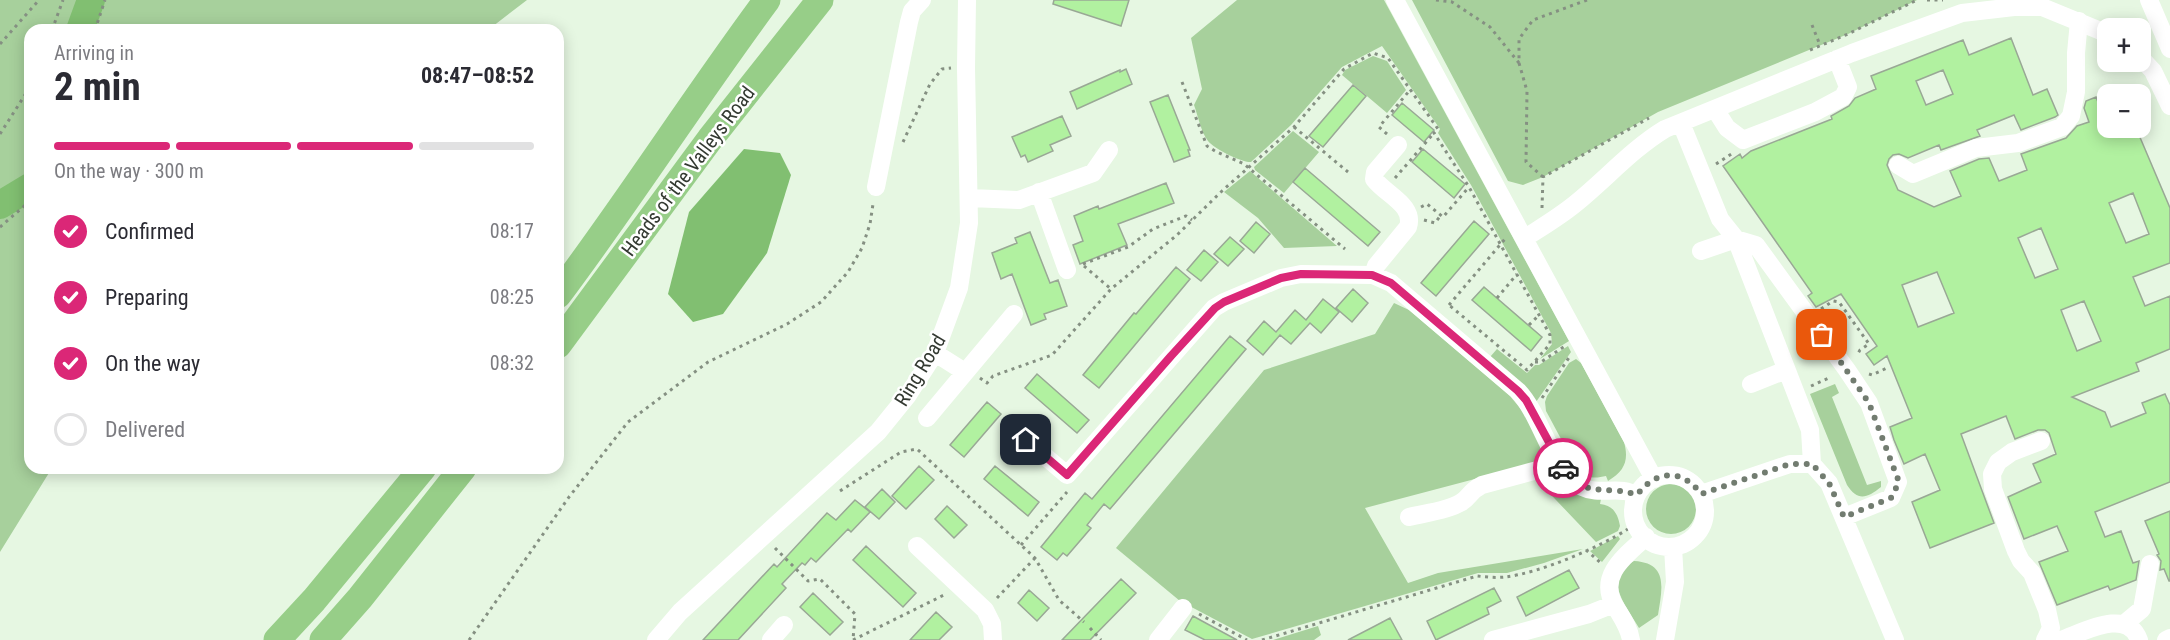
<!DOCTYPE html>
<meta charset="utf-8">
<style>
body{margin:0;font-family:"Roboto Condensed",sans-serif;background:#f7f7f7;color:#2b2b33;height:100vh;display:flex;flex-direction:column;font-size:22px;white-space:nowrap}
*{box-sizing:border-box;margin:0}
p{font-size:20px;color:#7c7c81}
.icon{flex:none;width:33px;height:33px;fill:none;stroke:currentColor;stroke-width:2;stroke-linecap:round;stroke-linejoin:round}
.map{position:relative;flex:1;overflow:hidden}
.sheet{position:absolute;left:24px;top:24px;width:540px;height:450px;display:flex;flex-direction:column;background:#fff;border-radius:18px;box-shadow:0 3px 15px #0003}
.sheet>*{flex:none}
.tools{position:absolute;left:2097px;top:18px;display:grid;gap:12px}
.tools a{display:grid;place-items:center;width:54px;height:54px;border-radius:12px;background:#fff;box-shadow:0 3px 15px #0003;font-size:30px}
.pin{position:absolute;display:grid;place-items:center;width:51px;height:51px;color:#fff;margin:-26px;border-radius:12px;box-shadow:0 3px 9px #0006}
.courier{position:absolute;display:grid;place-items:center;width:60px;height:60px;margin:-30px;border:4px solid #db2777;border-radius:50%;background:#fff;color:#222;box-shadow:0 2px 8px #0007}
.summary em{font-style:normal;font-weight:700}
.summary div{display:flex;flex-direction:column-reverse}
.summary{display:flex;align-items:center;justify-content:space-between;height:102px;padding:0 30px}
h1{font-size:39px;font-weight:700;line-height:45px}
.bar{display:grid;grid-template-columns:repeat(4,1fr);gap:9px 6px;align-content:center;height:72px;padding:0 30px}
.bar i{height:8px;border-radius:4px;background:#e1e1e2}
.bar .current{background:#db2777}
.bar p{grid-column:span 4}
ol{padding:0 30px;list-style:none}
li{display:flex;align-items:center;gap:18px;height:66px}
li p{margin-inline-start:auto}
li .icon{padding:6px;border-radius:50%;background:#db2777;color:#fff;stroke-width:4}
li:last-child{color:#7c7c81}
li i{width:33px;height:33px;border:3px solid #e1e1e2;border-radius:50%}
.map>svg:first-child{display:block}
.green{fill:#a7d09c}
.water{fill:#81bf71}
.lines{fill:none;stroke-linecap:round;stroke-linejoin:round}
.river{stroke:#81bf71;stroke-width:28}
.building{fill:#b1f1a0;stroke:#99a895;stroke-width:1.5;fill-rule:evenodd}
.path{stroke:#859082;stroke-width:3;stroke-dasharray:3 4.5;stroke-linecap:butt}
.minor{stroke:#fff;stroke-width:18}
.highway{stroke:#97ce88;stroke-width:27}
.done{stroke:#727c70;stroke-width:6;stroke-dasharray:0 10.8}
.route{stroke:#db2777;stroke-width:8}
.labels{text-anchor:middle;stroke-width:5;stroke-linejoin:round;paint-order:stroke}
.street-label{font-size:20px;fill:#343a32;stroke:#fff}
</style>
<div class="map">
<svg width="2170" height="640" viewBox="0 0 2170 640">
<rect width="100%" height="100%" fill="#e6f7e2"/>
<path class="green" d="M0 0H527L488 30H30V468H52L0 552Z
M1237 0H1384L1569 341 1540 359 1552 344 1551 333 1471 185 1438 133 1440 129 1382 46 1342 67 1291 125 1251 162C1243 163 1214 149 1208 141 1201 132 1198 116 1194 105L1202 89 1191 38Z
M1412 0H1917L1848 34 1658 112 1543 177 1523 185 1508 181Z
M1373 56 1387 61 1406 90 1387 113 1342 75 1345 70Z
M1293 131 1319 152 1284 193 1255 170 1254 167Z
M1250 171 1337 246 1284 248 1258 218 1224 192Z
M1394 303 1409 310 1510 396 1525 414 1543 450 1540 461 1532 464 1365 508 1408 583 1438 573 1583 549 1544 563 1507 573H1478L1252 639 1180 601 1116 548 1264 370 1375 334Z
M1568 346 1571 352 1536 402 1490 357 1497 349 1527 373 1535 365H1539Z
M1576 359 1581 363 1624 442C1629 460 1625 471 1608 481L1606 476C1600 477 1594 479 1588 476 1575 469 1554 425 1546 411L1545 402 1547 396 1569 363Z
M1835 384 1839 393 1832 397 1867 485 1881 481V487C1867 498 1858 502 1847 485L1810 394Z
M1552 476 1601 499 1600 504C1613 505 1618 514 1620 526L1618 531 1596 542 1536 479Z
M1646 509a25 25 0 1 1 50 0a25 25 0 1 1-50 0Z
M1618 536 1620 539 1602 562 1590 551Z
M1634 561C1669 563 1662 589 1658 615L1639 628C1626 605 1601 578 1634 561Z
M1318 626 1321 635 1314 640H1273Z"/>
<path class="water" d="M744 149 780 153 791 175 767 253 723 314 693 322 668 294 689 212Z"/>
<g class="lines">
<path class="river" d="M80 30 91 0
M0 205 30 187"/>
</g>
<path class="building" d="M1054 0H1129L1121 26 1053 4Z
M2011 38 2033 95 2047 89 2058 115 2055 117 2021 130 2014 115 1977 130 1980 136 1941 150 1939 145 1908 158 1899 154 1893 155 1889 159 1887 165 1898 190 1934 207 1961 196 1950 171 1979 159 1989 158 1999 181 2027 170 2021 154 2066 138 2077 126 2089 122 2084 108 2086 101 2096 97 2103 115 2108 114V128H2136L2170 208V263L2133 277 2145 306 2170 296V349L2136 363 2139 371 2072 397 2105 412 2111 427 2146 413 2142 403 2165 394 2170 405V482L2095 512 2105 537 2121 531 2133 563 2139 561 2136 580 2110 590 2108 586 2057 605 2039 562 2068 551 2057 526 2024 539 2008 497 2041 482 2033 464 2056 454 2049 433 2045 430H2038L2015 439 2006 416 1961 434 1994 523 1930 548 1912 502 1940 490 1925 454 1904 464 1894 440 1890 427 1912 418 1887 356 1874 365 1866 354 1877 346 1841 294 1816 307 1808 296 1812 293 1723 166 1740 154 1742 158 1751 151 1832 119 1831 116 1849 106 1855 98 1876 89 1871 76 1963 40 1969 55ZM1943 70 1953 94 1926 105 1916 81ZM2133 193 2149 234 2126 243 2109 203ZM2041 228 2058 269 2035 278 2018 238ZM1937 272 1954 313 1918 327 1902 285ZM2084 301 2101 341 2077 351 2061 310Z
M1126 69 1132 84 1077 109 1070 92 1120 70V72Z
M1353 85 1366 96 1323 147 1309 136Z
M1168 95 1190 150H1188L1190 156 1174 162 1150 102Z
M1402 103 1434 130 1424 142 1392 115Z
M1062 116 1071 136 1050 145 1053 151 1028 162 1025 155 1021 157 1012 137Z
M1423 149 1465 184 1454 198 1412 162Z
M1305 168 1380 232 1368 246 1293 182Z
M1166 183 1174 203 1118 224 1127 245 1080 264 1073 245 1083 241 1074 216 1098 206 1099 209Z
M1474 221 1489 234 1436 296 1421 283Z
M1256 222 1270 234 1254 253 1240 241Z
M1030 232 1050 283 1058 280 1067 306 1044 314 1046 319 1031 325 1012 274 1001 279 992 253 1017 243 1015 238Z
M1230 237 1244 249 1228 266 1214 254Z
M1204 250 1218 262 1201 281 1187 270Z
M1176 267 1190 279 1099 388 1083 375 1134 313 1136 314Z
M1484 287 1542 337 1531 351 1472 300Z
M1353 289 1368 303 1352 322 1336 308Z
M1323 299 1339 312 1321 333 1310 323 1291 344 1280 335 1263 355 1247 341 1264 321 1276 332 1295 310 1306 320Z
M1230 336 1246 349 1110 509 1104 504 1087 525 1091 528 1067 556 1063 553 1057 560 1041 547 1085 493 1092 499Z
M1037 374 1089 420 1077 433 1025 388Z
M987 402 1001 414 964 457 950 445Z
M919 466 934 480 906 509 892 496Z
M995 466 1039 502 1028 516 984 479Z
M882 489 895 502 879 519 865 507Z
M855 500 870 512 851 532 848 529 816 562 811 558 805 565 802 563 782 584 786 588 738 640H703L774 564 777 567 827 513 836 520Z
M947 506 967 525 954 538 935 519Z
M2170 511V581H2169L2164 569 2160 570 2161 561 2157 555 2159 554 2145 521Z
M866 546 916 593 903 607 853 560Z
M1569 570 1579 588 1526 616 1517 597Z
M1121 579 1136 593 1090 640H1062Z
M1494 588 1501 601 1487 608 1489 614 1436 640 1427 621Z
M1029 590 1049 608 1037 621 1018 603Z
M813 593 843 622 830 635 800 607Z
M936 612 952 627 939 640H910Z
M1193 616 1202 621 1237 640H1205L1185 630Z
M1390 618 1402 640H1348L1375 626Z"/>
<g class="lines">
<path class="path" d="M1436 0 1452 2 1490 27 1519 63V39L1533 20 1587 0
M1927 0H1943
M1812 25 1820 45
M52 30 63 0
M95 30 105 0
M0 44 39 0
M1810 50 1848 34 1917 0
M1519 63 1527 91 1526 162 1543 177
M1182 82 1207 146 1215 151 1244 164 1345 249
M1294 127 1348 172
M0 134 30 87
M1387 134 1379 127 1410 90
M903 142 930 84 942 69 951 68
M1716 164 1733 153
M1395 178 1434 133
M1421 207 1427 204 1443 217 1469 187
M1542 208 1543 177 1649 118
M1424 220 1435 223 1441 215
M0 227 30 201
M1083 264 1128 247 1153 229 1186 216 1192 220
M1084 266 1111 289
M1497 298 1517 274
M1449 305 1505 239
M1821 309 1833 301 1839 302 1869 344 1860 350 1857 355
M1529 325 1539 315
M1535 362H1541L1565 346
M1869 374 1872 375 1887 368
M980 378 987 383 993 376 1052 355 1111 289 1177 235 1222 191 1294 127 1344 69 1373 53 1388 58 1438 129 1434 133 1469 187 1550 335V344L1527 370 1449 305
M1811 386 1831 377
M1542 398 1570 356
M840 491 901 452 917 449 1035 558 1059 600 1084 622
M1021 545 1067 492
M775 548 808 581 820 579 855 614 853 640
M1586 550 1601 563
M997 598 1035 558
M1199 614 1247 640
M1090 628 1101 640
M469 640 569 497 628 422 708 362 787 324 821 302 848 272 862 248 870 224 873 204
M853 640 946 594
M1262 640 1477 576C1486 577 1497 578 1505 577 1540 573 1598 548 1628 529"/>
<path class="minor" d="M1395 0 1654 479
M2149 0 2170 49
M2140 57 2153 71 2170 106
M1715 109 1727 128 1743 140 1815 112 1843 97 1848 87 1837 59
M1681 123 1720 219 1736 239 1810 430 1812 464 1829 483 1895 640
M1898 165 1913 174 1976 148 2018 143 2062 127 2071 116 2076 92V53L2079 21
M876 187 909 22 912 11 922 0
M1039 192 1067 270
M970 198 1019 200 1093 173 1109 150
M1525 238C1542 227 1559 217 1575 204 1606 179 1632 149 1665 129L1852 53 1962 13 2014 7H2042L2108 34
M1701 251 1736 239 1756 245 1847 370 1869 403 1898 482 1891 498 1844 517
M1373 275 1376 266 1408 227C1415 205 1386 195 1374 179L1375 172 1398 145
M935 353 965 372
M1751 384 1786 370
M927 418 1014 314
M1026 440 1067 475 1214 308 1224 302 1281 278 1301 274 1373 275 1391 283 1518 391C1542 416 1552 472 1582 487 1596 494 1610 489 1624 491 1628 491 1633 494 1637 495
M2041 441 2012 452 1998 462 1992 474 1993 489 2016 551 2021 561 2032 573 2047 610 2051 628 2045 640
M1633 511a36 36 0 1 1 72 0a36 36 0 1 1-72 0Z
M1701 494 1790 464H1812
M1409 517C1425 513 1446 511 1460 503 1470 498 1468 492 1482 485L1560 464
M917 546 985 610 992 624 993 640
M2124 624 2142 609 2150 564
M656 640 680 612 878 432 908 395 935 353 959 288 969 223 966 68 967 0
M771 640 784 625
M1158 640 1183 608
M1493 640 1589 614 1614 604
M1631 640C1629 627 1622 618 1615 606 1597 576 1625 556 1646 537
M1665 640 1675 582 1673 547
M2061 640C2084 632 2127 607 2139 640
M2166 640 2170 638"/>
<path class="highway" d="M558 295C630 199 695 97 767 0
M558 345 710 139 820 0
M277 640 314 600 423 468
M323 640 360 598 463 468"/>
</g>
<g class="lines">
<path class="done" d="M1563 468C1585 500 1607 484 1637 495 1656 470 1682 468 1701 494L1790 464H1812L1829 483 1844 517 1891 498 1899 482 1869 403 1822 335"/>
<path class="route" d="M1026 440 1067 475 1171 356 1215 308 1224 302 1281 278 1301 274 1372 275 1391 283 1518 391 1526 400 1563 468"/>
</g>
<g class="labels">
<g class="street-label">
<text transform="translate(688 171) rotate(-53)" y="7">Heads of the Valleys Road</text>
<text transform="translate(920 370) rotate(-59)" y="7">Ring Road</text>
</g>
</g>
</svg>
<div class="tools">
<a>+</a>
<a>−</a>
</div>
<div class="pin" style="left:1822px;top:335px;background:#ea580c"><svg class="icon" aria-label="bag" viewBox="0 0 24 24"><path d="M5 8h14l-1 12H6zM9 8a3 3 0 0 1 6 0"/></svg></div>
<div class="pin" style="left:1026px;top:440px;background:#1f2937"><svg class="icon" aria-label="home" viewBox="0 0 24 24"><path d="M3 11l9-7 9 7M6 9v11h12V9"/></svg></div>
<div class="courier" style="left:1563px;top:468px"><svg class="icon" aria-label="car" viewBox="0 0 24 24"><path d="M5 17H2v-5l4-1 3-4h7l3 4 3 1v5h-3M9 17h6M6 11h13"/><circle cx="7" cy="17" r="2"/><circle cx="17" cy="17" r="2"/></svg></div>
<section class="sheet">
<div class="summary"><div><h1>2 min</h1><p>Arriving in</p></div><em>08:47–08:52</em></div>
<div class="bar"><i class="current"></i><i class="current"></i><i class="current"></i><i></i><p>On the way · 300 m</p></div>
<ol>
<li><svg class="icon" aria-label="check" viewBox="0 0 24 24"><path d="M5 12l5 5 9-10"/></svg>Confirmed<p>08:17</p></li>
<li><svg class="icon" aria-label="check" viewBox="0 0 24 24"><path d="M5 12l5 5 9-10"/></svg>Preparing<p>08:25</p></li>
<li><svg class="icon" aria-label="check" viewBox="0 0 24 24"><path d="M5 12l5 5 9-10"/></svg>On the way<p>08:32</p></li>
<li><i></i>Delivered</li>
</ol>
</section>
</div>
